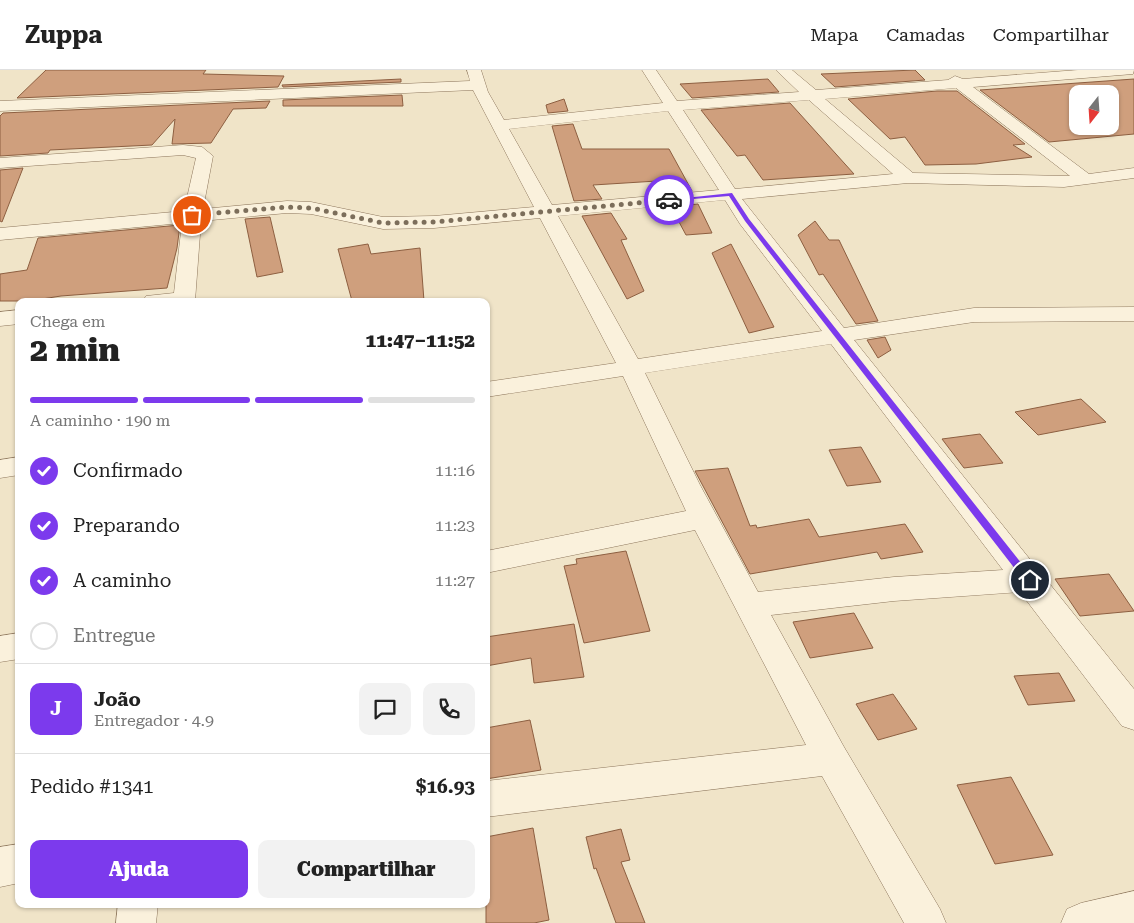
<!DOCTYPE html>
<html lang="pt">
<meta charset="utf-8">
<style>
body{margin:0;font-family:"Roboto Serif",serif;background:#f2f2f2;color:#222;height:100vh;display:flex;flex-direction:column;font-size:19px;white-space:nowrap}
*{box-sizing:border-box;margin:0}
p{font-size:16px;color:#767676}
.icon{flex:none;width:28px;height:28px;fill:none;stroke:currentColor;stroke-width:2;stroke-linecap:round;stroke-linejoin:round}
.map{position:relative;flex:1;overflow:hidden}
.side{position:absolute;left:15px;top:228px;width:475px;height:610px;display:flex;flex-direction:column;background:#fff;border-radius:10px;box-shadow:0 1px 4px #0004}
.side>*{flex:none}
.needle{width:32px;rotate:197deg}
.tools{position:absolute;left:1069px;top:15px;display:grid;gap:10px}
.tools a{display:grid;place-items:center;width:50px;height:50px;border-radius:10px;background:#fff;box-shadow:0 1px 4px #0004;font-size:25px}
.pin{position:absolute;display:grid;place-items:center;width:42px;height:42px;color:#fff;margin:-21px;border:2px solid #fff;border-radius:50%;box-shadow:0 1px 5px #0007}
.courier{position:absolute;display:grid;place-items:center;width:50px;height:50px;margin:-25px;border:4px solid #7c3aed;border-radius:50%;background:#fff;color:#222;box-shadow:0 1px 6px #0007}
.head em{font-style:normal;font-weight:800}
.head div{display:flex;flex-direction:column-reverse}
.head{display:flex;align-items:center;justify-content:space-between;height:85px;padding:0 15px}
h1{font-size:32px;font-weight:800;line-height:38px}
.bar{display:grid;grid-template-columns:repeat(4,1fr);gap:8px 5px;align-content:center;height:60px;padding:0 15px}
.bar i{height:6px;border-radius:4px;background:#e0e0e0}
.bar .active{background:#7c3aed}
.bar p{grid-column:span 4}
.line{display:flex;align-items:center;gap:12px;padding:0 15px;border-top:1px solid #e0e0e0}
.line div{flex:1}
.round{display:grid;place-items:center;flex:none;width:52px;height:52px;border-radius:10px;background:#f2f2f2}
ol{padding:0 15px;list-style:none}
li{display:flex;align-items:center;gap:15px;height:55px}
li p{margin-inline-start:auto}
li .icon{padding:5px;border-radius:50%;background:#7c3aed;color:#fff;stroke-width:4}
li:last-child{color:#767676}
li i{width:28px;height:28px;border:2px solid #e0e0e0;border-radius:50%}
.button{display:flex;gap:10px;margin-top:auto;padding:10px 15px}
.button a{flex:1;height:58px;border-radius:10px;background:#7c3aed;color:#fff;font-size:20px;font-weight:800;line-height:58px;text-align:center}
.button a+a{background:#f2f2f2;color:#222}
header{display:flex;align-items:center;gap:30px;box-sizing:border-box;height:70px;padding:0 25px;background:#fff;border-bottom:1px solid #e0e0e0}
header strong{font-size:24px}
nav{display:flex;gap:28px;margin-inline-start:auto;font-size:18px}
.map>svg:first-child{display:block}
.building{fill:#cf9f7d;stroke:#8d5f41;fill-rule:evenodd}
.lines{fill:none;stroke-linecap:round;stroke-linejoin:round}
.street-casing{stroke:#8d765c;stroke-width:1}
.street{fill:#faf1dc;fill-rule:evenodd}
.route{fill:#7c3aed}
.done{stroke:#7c6e5b;stroke-width:5;stroke-dasharray:0 9}
</style>
<header>
<strong>Zuppa</strong>
<nav><a>Mapa</a><a>Camadas</a><a>Compartilhar</a></nav>
</header>
<div class="map">
<svg width="1134" height="853" viewBox="0 0 1134 853">
<rect width="100%" height="100%" fill="#f0e4c8"/>
<path class="building" d="M46 0H206L203 4 284 6 278 17 17 28Z
M915 0 925 10 835 17 821 4Z
M401 9V12L283 17 282 15Z
M768 9 779 22 692 28 680 14Z
M1134 9V64L1049 72 980 20ZM1078 24H1110V56H1078Z
M937 21H957L1025 74 1013 75 1032 87 976 94 925 95 905 67 890 69 848 29Z
M402 25 403 36H283V30Z
M564 29 568 41 548 43 546 35Z
M270 31 266 38 233 39 211 73 172 74 175 49 152 75 50 80 48 83 0 86V46L3 43Z
M790 33 854 104 763 110 745 85 737 86 701 40Z
M573 54 582 79H669L692 121 664 123 657 111 593 115 602 129 574 131 552 56Z
M23 98 2 152 0 151V100Z
M698 134 712 163 686 165 671 137Z
M611 143 627 169 621 170 644 221 627 229 582 146Z
M270 147 283 202 257 207 245 149Z
M815 151 829 170H839L878 251 856 254 823 204 819 205 798 165Z
M180 155 177 178 167 218 61 226 29 231H0V204L27 200 38 168Z
M368 174 371 184 420 178 424 231H352L338 179Z
M731 174 774 257 749 263 712 183Z
M885 267 891 280 878 288 867 270Z
M1081 329 1106 352 1038 365 1015 342Z
M980 364 1003 393 964 398 942 369Z
M861 377 881 412 847 416 829 380Z
M728 398 750 456 756 455 757 458 809 449 819 467 905 454 923 482 881 489 877 482 750 504 695 401Z
M626 481 650 561 584 573 564 496 577 494 576 489Z
M1109 504 1134 541 1080 546 1055 509Z
M854 543 873 578 810 588 793 552Z
M574 554 584 607 534 613 531 588 486 596V567Z
M1059 603 1075 631 1028 635 1014 606Z
M893 624 917 659 878 670 856 634Z
M530 650 541 700 486 709V658Z
M1011 707 1053 785 995 794 957 715Z
M533 758 549 850 534 853H486V767Z
M621 759 630 790 621 792 645 853H616L596 798 594 799 586 767Z"/>
<g class="lines">
<g class="street-casing">
<path id="street" d="M467 0H481L488 22 504 50 663 33 642 0H656L677 31 799 22 776 0H792L816 20 948 10 955 6 963 9 1078 0H1134L1133 4 973 17 1089 104 1134 98V108L1064 117 908 113 742 129 844 258 974 238 1134 237V251L974 252 854 270 1134 619V660L1122 656 1020 522 894 531 771 545 844 677 940 839 946 853H904L822 706 486 747V711L806 675 695 460 486 503V481L686 441 623 306 486 327V312L616 293 540 148 434 158 383 159 311 144 287 143 201 151 195 231H143L146 226 174 223 182 153 0 170V158L184 141 196 88 183 85 0 98V88L183 75 202 77 213 86 203 139 287 131 311 132 383 147 434 146 534 137 473 20 0 41V31L470 11ZM956 18 1070 106 913 103 825 29ZM809 30 893 104 735 119 683 40ZM668 41 719 120 552 135 509 59ZM725 130 740 154 822 261 638 289 558 146ZM831 274 1003 500 894 507 758 522 700 415 645 303Z
M19 240V254L0 256V242Z
M19 387V405L0 408V390Z
M19 563V589L0 592V566Z
M19 774V813L0 817V777Z
M1134 821V853H1061L1067 839 1081 833Z
M118 834H158L156 853H116Z"/>
</g>
<use href="#street" class="street"/>
</g>
<path class="route" d="M732 123 749 149 1033 508V513H1026L745 151 729 126 669 131 666 130Z"/>
<g class="lines">
<path class="done" d="M192 145 287 137 311 138 383 153 434 152 669 130"/>
</g>
</svg>
<div class="tools">
<a><svg class="needle" viewBox="-14 -14 28 28"><path d="M0-13l5 13h-10z" fill="#e53935"/><path d="M0 13l5-13h-10z" fill="#767676"/></svg></a>
</div>
<div class="pin" style="left:192px;top:145px;background:#ea580c"><svg class="icon" aria-label="bag" viewBox="0 0 24 24"><path d="M5 8h14l-1 12H6zM9 8a3 3 0 0 1 6 0"/></svg></div>
<div class="pin" style="left:1030px;top:510px;background:#1f2937"><svg class="icon" aria-label="home" viewBox="0 0 24 24"><path d="M3 11l9-7 9 7M6 9v11h12V9"/></svg></div>
<div class="courier" style="left:669px;top:130px"><svg class="icon" aria-label="car" viewBox="0 0 24 24"><path d="M5 17H2v-5l4-1 3-4h7l3 4 3 1v5h-3M9 17h6M6 11h13"/><circle cx="7" cy="17" r="2"/><circle cx="17" cy="17" r="2"/></svg></div>
<section class="side">
<div class="head"><div><h1>2 min</h1><p>Chega em</p></div><em>11:47–11:52</em></div>
<div class="bar"><i class="active"></i><i class="active"></i><i class="active"></i><i></i><p>A caminho · 190 m</p></div>
<ol>
<li><svg class="icon" aria-label="check" viewBox="0 0 24 24"><path d="M5 12l5 5 9-10"/></svg>Confirmado<p>11:16</p></li>
<li><svg class="icon" aria-label="check" viewBox="0 0 24 24"><path d="M5 12l5 5 9-10"/></svg>Preparando<p>11:23</p></li>
<li><svg class="icon" aria-label="check" viewBox="0 0 24 24"><path d="M5 12l5 5 9-10"/></svg>A caminho<p>11:27</p></li>
<li><i></i>Entregue</li>
</ol>
<div class="line" style="height:90px"><b class="round" style="background:#7c3aed;color:#fff">J</b><div><b>João</b><p>Entregador · 4.9</p></div><a class="round"><svg class="icon" aria-label="chat" viewBox="0 0 24 24"><path d="M4 5h16v11H9l-5 4z"/></svg></a><a class="round"><svg class="icon" aria-label="phone" viewBox="0 0 24 24"><path d="M5 4h4l2 5-3 2q2 4 5 5l2-3 5 2v4C11 20 4 13 5 4z"/></svg></a></div>
<div class="line" style="height:65px"><div>Pedido #1341</div><b>$16.93</b></div>
<div class="button"><a>Ajuda</a><a>Compartilhar</a></div>
</section>
</div>
